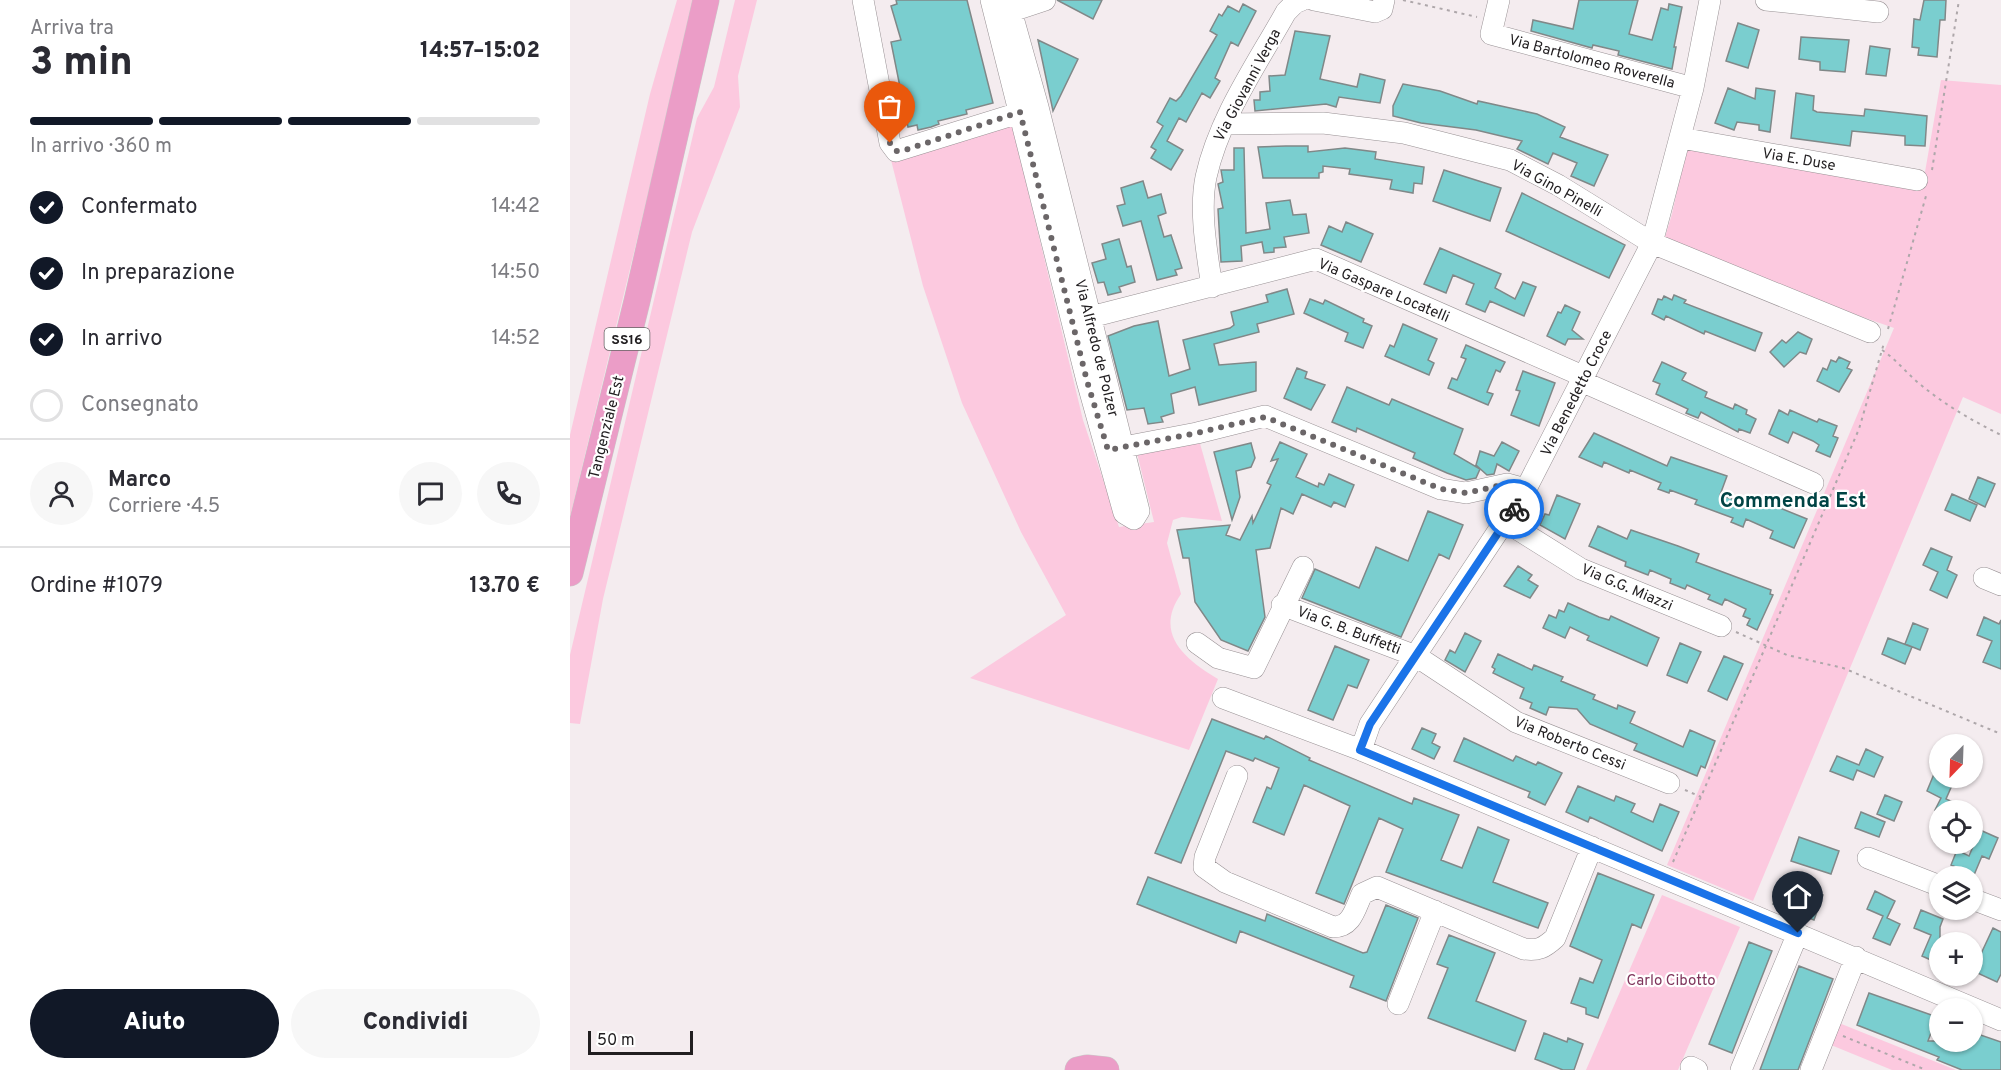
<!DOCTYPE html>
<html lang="it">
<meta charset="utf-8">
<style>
body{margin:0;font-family:Overpass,sans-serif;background:#f7f7f7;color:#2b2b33;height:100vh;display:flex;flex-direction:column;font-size:22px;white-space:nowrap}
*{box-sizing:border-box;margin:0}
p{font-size:20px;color:#7c7c81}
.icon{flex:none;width:33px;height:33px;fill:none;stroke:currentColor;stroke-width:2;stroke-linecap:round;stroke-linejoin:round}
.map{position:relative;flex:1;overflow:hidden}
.sheet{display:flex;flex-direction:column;background:#fff;width:570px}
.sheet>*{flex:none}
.needle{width:39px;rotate:203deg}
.controls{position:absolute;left:1359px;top:734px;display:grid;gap:12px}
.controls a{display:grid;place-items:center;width:54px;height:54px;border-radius:50%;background:#fff;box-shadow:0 2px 4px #0004;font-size:30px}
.scale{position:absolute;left:18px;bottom:15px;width:105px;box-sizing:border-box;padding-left:6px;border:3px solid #211e20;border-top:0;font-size:16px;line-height:21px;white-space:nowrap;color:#211e20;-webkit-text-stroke:4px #fff;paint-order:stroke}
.pin{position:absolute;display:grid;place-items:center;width:51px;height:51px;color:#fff;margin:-62px -26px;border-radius:50% 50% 50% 0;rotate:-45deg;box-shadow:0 0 6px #0007}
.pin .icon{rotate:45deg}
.courier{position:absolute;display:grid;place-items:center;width:60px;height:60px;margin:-30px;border:4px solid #1a73e8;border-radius:50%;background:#fff;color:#222;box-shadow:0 2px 8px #0007}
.overview em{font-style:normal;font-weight:800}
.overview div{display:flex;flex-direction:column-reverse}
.overview{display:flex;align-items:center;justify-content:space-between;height:102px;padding:0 30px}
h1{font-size:39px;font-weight:800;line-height:45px}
.bar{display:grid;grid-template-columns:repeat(4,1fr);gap:9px 6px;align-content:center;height:72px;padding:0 30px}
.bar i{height:8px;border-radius:4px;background:#e1e1e2}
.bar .on{background:#111827}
.bar p{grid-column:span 4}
.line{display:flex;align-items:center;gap:15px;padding:0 30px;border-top:2px solid #e1e1e2}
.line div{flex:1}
.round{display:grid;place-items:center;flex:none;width:63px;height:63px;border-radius:32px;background:#f7f7f7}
ol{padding:0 30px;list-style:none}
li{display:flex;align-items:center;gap:18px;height:66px}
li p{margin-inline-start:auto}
li .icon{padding:6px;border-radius:50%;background:#111827;color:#fff;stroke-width:4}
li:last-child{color:#7c7c81}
li i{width:33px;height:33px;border:3px solid #e1e1e2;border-radius:50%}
.action{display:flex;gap:12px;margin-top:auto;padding:12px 30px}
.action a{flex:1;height:69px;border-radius:36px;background:#111827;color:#fff;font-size:24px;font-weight:800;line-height:69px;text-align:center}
.action a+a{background:#f7f7f7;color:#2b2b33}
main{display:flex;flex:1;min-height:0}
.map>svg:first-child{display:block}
.green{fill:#fcc9df}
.building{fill:#7acecf;stroke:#808888;stroke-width:1.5}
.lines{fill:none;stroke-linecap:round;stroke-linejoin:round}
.minor-casing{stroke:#989194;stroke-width:22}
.major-casing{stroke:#cac9c9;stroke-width:27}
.path{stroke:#aea7aa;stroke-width:2;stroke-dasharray:3 4.5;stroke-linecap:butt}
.minor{stroke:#fff;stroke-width:21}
.major{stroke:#eb9dc7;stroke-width:26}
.done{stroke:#6b6668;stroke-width:6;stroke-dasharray:0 10.8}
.route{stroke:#1a73e8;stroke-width:8}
.labels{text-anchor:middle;stroke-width:4.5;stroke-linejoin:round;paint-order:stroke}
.shield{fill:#fff;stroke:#646263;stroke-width:1.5}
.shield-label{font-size:14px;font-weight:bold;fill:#211e20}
.street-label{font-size:15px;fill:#211e20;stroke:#fff}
.park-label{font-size:15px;fill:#7f355c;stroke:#fff}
.district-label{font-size:21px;font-weight:bold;fill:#004344;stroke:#fff}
</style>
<main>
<section class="sheet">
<div class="overview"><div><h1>3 min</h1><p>Arriva tra</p></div><em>14:57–15:02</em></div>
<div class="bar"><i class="on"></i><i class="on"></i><i class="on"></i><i></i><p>In arrivo · 360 m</p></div>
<ol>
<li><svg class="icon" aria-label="check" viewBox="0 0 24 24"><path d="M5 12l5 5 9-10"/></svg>Confermato<p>14:42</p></li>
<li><svg class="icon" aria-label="check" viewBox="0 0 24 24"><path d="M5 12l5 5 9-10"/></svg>In preparazione<p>14:50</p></li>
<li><svg class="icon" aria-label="check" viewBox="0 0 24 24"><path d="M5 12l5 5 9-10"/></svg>In arrivo<p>14:52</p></li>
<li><i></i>Consegnato</li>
</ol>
<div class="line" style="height:108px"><a class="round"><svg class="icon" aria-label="person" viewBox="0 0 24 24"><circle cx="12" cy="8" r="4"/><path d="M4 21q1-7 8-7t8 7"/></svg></a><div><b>Marco</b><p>Corriere · 4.5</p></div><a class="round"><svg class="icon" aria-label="chat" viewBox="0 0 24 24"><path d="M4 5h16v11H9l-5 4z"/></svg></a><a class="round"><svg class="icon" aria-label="phone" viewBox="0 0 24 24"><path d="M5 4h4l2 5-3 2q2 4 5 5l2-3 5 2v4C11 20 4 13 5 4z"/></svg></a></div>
<div class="line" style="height:78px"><div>Ordine #1079</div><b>13.70 €</b></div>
<div class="action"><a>Aiuto</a><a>Condividi</a></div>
</section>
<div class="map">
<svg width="1431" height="1070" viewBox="0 0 1431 1070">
<rect width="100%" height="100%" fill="#f4ecef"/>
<path class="green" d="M107 0H125L0 517V435L80 94Z
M165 0H187L168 76 170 107 122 232 33 599 10 724 0 723V655L127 118 144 87Z
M1371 80 1431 85V414L1393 397 1183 901 1097 865 1324 328 1092 247 1102 214 1119 136 1355 172Z
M442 124 513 420 549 527 584 522 566 449 629 440 652 521 612 517 603 520 597 543 611 594C583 634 616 660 648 679L619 750 400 678 496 615 451 532 392 403 353 286 321 160 326 161Z
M1092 895 1170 927 1108 1070H1016Z
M1269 1023 1386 1070H1322L1261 1045Z"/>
<path class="building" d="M326 0H397L423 103 396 110 397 114 368 121 369 124 361 127 348 130 347 125 338 127 321 42 331 40 321 6 327 4Z
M487 0H532L523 19Z
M1009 0H1068L1059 34 1082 40 1091 8 1098 10 1099 4 1112 7 1104 47H1106L1102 69 1048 55 1049 51 1023 45 1022 48 961 31 963 20 1003 29Z
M1354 0H1376L1375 20H1370L1367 57 1348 55 1349 48 1342 47 1344 19 1350 20Z
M673 4 686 11 668 46 661 42 645 78 650 81 640 98 632 93 616 122 609 118 597 141 613 150 601 170 581 158 586 150 581 147 593 126 587 122 600 98 606 101 611 96 647 35 640 31 649 14 652 16 658 6 669 12Z
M1168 23 1189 30 1178 68 1156 61Z
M725 31 760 36 750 79 787 87 790 74 815 80 810 103 769 97 766 107 756 104 685 111 684 100H690V92L700 91 699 76 715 75Z
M1231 37 1279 40 1275 72 1250 70V62L1229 59Z
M468 40 508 59 483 111Z
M1300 46 1320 49 1316 76 1296 74Z
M833 84 870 91 907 104 908 101 967 114 995 127 990 137 1038 155 1024 186 1001 176 1007 163 983 153 978 164 947 149 952 141 906 130 851 123 823 116V106Z
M1158 88 1185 99 1186 88 1205 91 1200 132 1189 130V125L1167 122 1164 130 1145 123Z
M1226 93 1244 96 1243 110 1247 112 1294 116 1295 109 1357 116 1355 146 1335 145V136L1282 131 1280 146 1221 138Z
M716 146H738V152L775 148 806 152 805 159 854 167 852 184 844 183 843 193 820 189 822 180 779 174 780 169 753 166V172L749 173V178H693L688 147Z
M664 148H674L676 233 700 229 696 203 720 200 723 215 736 214 739 233 714 237 716 247 704 248V252L694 253 692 242 671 246 672 261 651 262 648 209 653 208 648 184 653 182 651 170H664Z
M874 170 931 188 920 221 863 201Z
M573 181 578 198 591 194 596 213 588 216 594 237 601 235 612 268 605 270 607 275 587 280 571 221 553 226 547 206 555 204 551 188Z
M952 193 1055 245 1039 278 936 231Z
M776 222 803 234 791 262 751 245 759 226 772 232Z
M549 239 557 267 561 266 565 282 549 287 551 292 538 295 534 282 528 283 522 263 536 259 532 244Z
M870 248 931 274 925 288 945 299 953 282 966 287 954 316 920 301 915 312 896 304 904 284 883 275 876 293 854 284Z
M717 289 724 314 687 324 689 332 644 344 649 365 686 362V391L629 405 625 387 601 394 604 413 591 417 593 422 578 424 574 408 557 410 538 336 564 326 588 321 599 376 620 369 613 340 660 328 664 325 661 312 698 302 696 295Z
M1104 295 1116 300 1114 303 1192 333 1185 351 1135 331 1134 334 1096 316 1094 320 1082 314 1088 299 1092 300 1094 296 1102 300Z
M740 299 753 304 755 300 794 319 793 322 802 326 793 348 775 341 778 333 734 313Z
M995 305 1010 312 1002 330 1013 339H998L995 345 977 336 988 312 991 313Z
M833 324 867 339 858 360 864 363 859 375 815 356 820 345 824 347Z
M1228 332 1242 339 1236 354 1230 352 1214 367 1200 352 1212 340 1216 343Z
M896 345 935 362 930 372 926 370 917 392 923 394 918 405 878 388 882 378 887 380 896 359 891 357Z
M1269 357 1280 362 1277 368 1282 370 1269 392 1247 381 1253 368 1257 370 1261 360 1266 362Z
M1092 362 1116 373 1112 380 1137 392 1135 397 1163 409 1165 404 1177 410 1176 414 1186 419 1180 433 1169 429 1168 432 1131 412 1128 418 1116 413 1118 409 1086 394 1090 384 1083 381Z
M727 368 737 372 735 378 755 385 741 410 714 398Z
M953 371 985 383 969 426 941 415 950 391 946 390Z
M777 387 819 405 822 399 893 429 884 454 910 469 906 478 896 480 877 473 843 458 845 453 787 428 786 432 762 422Z
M1209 410 1218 415 1220 410 1247 422 1249 419 1267 426 1263 436 1268 438 1260 457 1246 451 1249 445 1243 441 1223 432 1218 443 1199 434Z
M1024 433 1097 466 1101 457 1157 476 1150 495 1175 503 1178 495 1237 519 1224 548 1200 538 1203 531 1176 519 1173 527 1161 522 1163 518 1125 504 1127 500 1100 490 1099 493 1088 489 1091 483 1060 470 1059 473 1034 462 1032 467 1009 457Z
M710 442 737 454 726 477 748 487 749 483 754 485 759 474 784 485 775 507 764 502 761 507 732 494 723 514 711 508 700 548 686 550 695 617 678 651 651 640 625 602 619 558H613L607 530 660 525 656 535 670 540 682 516 683 523 701 485 697 483 708 459 701 461Z
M932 442 949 451 939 471 927 464 924 474 917 475 906 465 910 451 924 456Z
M681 443 685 458 681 467 666 471 670 497 662 520 644 452Z
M1408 477 1425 484 1415 507 1399 499Z
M1382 494 1407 505 1400 521 1375 510Z
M987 495 1010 504 995 539 970 525 975 514 979 515Z
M858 511 893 525 879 559 869 554 831 637 732 598 745 569 789 588 806 547 838 561Z
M1028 526 1057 539 1061 530 1108 546 1129 554 1126 562 1201 590 1200 594 1203 595 1187 630 1177 625 1180 619 1173 616 1176 609 1155 599 1152 605 1138 599 1140 595 1117 585 1115 589 1100 583 1101 579 1080 570 1078 575 1055 566 1056 562 1019 546Z
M1361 548 1382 557 1377 570 1387 575 1377 598 1360 590 1368 572 1353 565Z
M948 566 962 575 958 580 968 586 960 598 934 586Z
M998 603 1029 617 1039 620 1041 616 1089 638 1077 666 1017 640 1019 636 1000 627 995 638 973 628 979 615 986 618 989 610 994 612Z
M1414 617 1429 624 1431 620V669L1413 662 1422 641 1407 635Z
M1343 623 1358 629 1350 650 1335 644Z
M895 633 911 641 895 672 875 660 880 650 885 653Z
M1318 638 1342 647 1335 664 1312 654Z
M1110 643 1131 652 1117 683 1097 675Z
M765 646 799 660 787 688 778 685 763 720 738 710Z
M928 654 962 670 964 665 993 677 991 681 1025 695 1023 699 1047 709 1048 705 1065 712 1060 723 1113 747 1120 730 1145 741 1135 768 1131 766 1127 776 1064 750 1067 744 1020 724 1007 709 979 707 976 715 960 708 962 703 950 698 954 688 923 673 925 669 922 667Z
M1154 656 1173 664 1157 700 1138 691Z
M642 719 694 739 696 736 740 758 739 760 842 804 844 798 889 815 871 860 892 868 908 827 939 840 923 882 978 903 968 928 816 872 833 829 809 818 774 904 746 893 780 806 734 785 714 835 683 822 697 787 701 789 709 768 685 758 683 761 656 751 611 863 585 853Z
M852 728 866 734 862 743 870 747 864 759 842 749Z
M894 738 943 761 946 756 966 765 968 762 992 773 975 805 958 797 960 792 884 761Z
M1296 749 1313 757 1304 777 1287 770 1283 780 1260 771 1267 756 1289 765Z
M1364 774 1383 783 1376 799 1400 810H1365L1371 798 1357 791Z
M1008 786 1044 801 1046 796 1065 804 1061 812 1083 822 1090 804 1109 812 1092 851 1020 817 1018 822 996 812Z
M1315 795 1332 802 1324 821 1307 814Z
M1291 812 1315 822 1309 837 1285 828Z
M1410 830 1428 838 1419 859 1412 856 1404 875 1381 865 1387 850 1399 856Z
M1229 837 1269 851 1261 874 1221 861Z
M1028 873 1084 895 1071 928 1062 924 1028 1018 1016 1014V1008L1001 1003 1010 978 1023 983 1032 960 1000 946Z
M578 877 695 921 697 914 793 953 797 952 816 905 848 918 816 1001 780 987 784 976 670 931 666 943 567 904Z
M1213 879 1253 895 1244 920 1203 904Z
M1305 891 1325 901 1317 918 1330 924 1320 945 1303 938 1313 916 1297 909Z
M1351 910 1373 919 1370 927V964L1352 956 1361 935 1344 928Z
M1423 928 1431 932V974L1427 982 1403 971Z
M879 935 925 953 906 1001 956 1021 945 1051 858 1018 878 968 867 964Z
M1179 942 1202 951 1162 1053 1139 1044Z
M1229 966 1263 979 1228 1070H1190Z
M1299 993 1367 1017 1358 1041H1402V1032L1431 1042V1070H1392L1367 1060 1369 1057 1287 1025Z
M974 1033 997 1042 998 1038 1013 1044 1004 1070H993L965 1059Z"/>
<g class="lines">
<g class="minor-casing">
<path id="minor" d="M293 0 320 143 326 151 462 109
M421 0 517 381 554 513 564 519 569 511 468 107 438 0
M744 0 805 12 812 9 814 0
M929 0 921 34 1123 88
M1196 0 1308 12
M427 16 475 0
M654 124 753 123 834 133 940 160 988 185 1082 243 1300 332
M1111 138 1347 180
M642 287C637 253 629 211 636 177 649 118 687 64 716 12L725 3 732 0
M505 321 746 259 1015 377
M1013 382 1243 483
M538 450 627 433 695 416 871 489 896 493 937 484 956 489
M936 522 1011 569 1151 626
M1414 578 1431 585
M712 605 846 656 946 722 1099 783
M627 643 648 658 684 668 733 567
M653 698 791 750 1431 1020
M791 750 800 724 956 489 1082 243 1123 88 1140 0
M667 776 635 857 634 867 655 882 763 927C782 927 785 909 792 894L807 887 954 949C968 951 974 948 985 938L1022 847
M1298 858 1370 886
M1402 899 1431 910
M828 1004 865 911
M1121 1067 1127 1070
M1171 1070 1228 933
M1241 1070 1286 957"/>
</g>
<g class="major-casing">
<path id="major" d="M0 573 67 301 136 0
M508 1070 517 1068 536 1070"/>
</g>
<path class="path" d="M833 0 907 17
M1362 170 1389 0
M1318 329 1356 196
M1312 350C1327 360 1337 374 1351 385 1375 405 1403 421 1431 435
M1166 632 1217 655 1273 668 1431 734
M1115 790 1131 797
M1103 862 1289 429 1314 343
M1273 1036 1356 1070"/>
<use href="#minor" class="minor"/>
<use href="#major" class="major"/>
</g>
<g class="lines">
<path class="done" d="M320 143 326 151 335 150 450 112 517 381 538 450 627 433 695 417 871 489 896 493 937 484 956 489 944 509"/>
<path class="route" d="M944 509 800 724 790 750 1228 933"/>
</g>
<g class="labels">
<rect class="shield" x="34.5" y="328" width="45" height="22" rx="4.5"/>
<g class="shield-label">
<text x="57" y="344">SS16</text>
</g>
<g class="street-label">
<text transform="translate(1022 61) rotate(15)" y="5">Via Bartolomeo Roverella</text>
<text transform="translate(677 85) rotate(-62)" y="5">Via Giovanni Verga</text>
<text transform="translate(1229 159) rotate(10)" y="5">Via E. Duse</text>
<text transform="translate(987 188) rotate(29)" y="5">Via Gino Pinelli</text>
<text transform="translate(814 290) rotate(23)" y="5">Via Gaspare Locatelli</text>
<text transform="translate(527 348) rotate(76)" y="5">Via Alfredo de Polzer</text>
<text transform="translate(1006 393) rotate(-63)" y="5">Via Benedetto Croce</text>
<text transform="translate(36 427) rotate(-76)" y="5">Tangenziale Est</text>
<text transform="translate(1057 587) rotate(23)" y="5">Via G.G. Miazzi</text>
<text transform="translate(779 630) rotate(21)" y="5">Via G. B. Buffetti</text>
<text transform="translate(1000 743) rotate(22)" y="5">Via Roberto Cessi</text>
</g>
<g class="park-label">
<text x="1101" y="985">Carlo Cibotto</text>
</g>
<g class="district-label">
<text x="1223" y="507">Commenda Est</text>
</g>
</g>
</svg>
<div class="controls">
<a><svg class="needle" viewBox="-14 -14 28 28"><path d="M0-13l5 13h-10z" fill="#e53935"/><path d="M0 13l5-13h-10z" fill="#7c7c81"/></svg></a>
<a><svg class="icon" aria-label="locate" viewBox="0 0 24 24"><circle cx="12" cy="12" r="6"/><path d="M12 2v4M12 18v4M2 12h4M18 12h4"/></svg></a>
<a><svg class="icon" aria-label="layers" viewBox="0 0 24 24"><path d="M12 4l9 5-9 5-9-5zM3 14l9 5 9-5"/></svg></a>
<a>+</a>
<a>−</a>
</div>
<div class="scale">50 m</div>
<div class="pin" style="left:320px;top:143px;background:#ea580c"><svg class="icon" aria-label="bag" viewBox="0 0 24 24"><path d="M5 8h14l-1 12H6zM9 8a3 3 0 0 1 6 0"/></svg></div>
<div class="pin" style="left:1228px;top:933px;background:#1f2937"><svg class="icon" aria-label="home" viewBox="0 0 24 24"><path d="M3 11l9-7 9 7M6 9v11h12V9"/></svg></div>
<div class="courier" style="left:944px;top:509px"><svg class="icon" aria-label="bike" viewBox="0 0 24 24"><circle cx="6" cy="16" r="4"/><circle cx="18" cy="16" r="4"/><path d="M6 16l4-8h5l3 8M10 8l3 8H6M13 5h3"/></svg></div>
</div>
</main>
